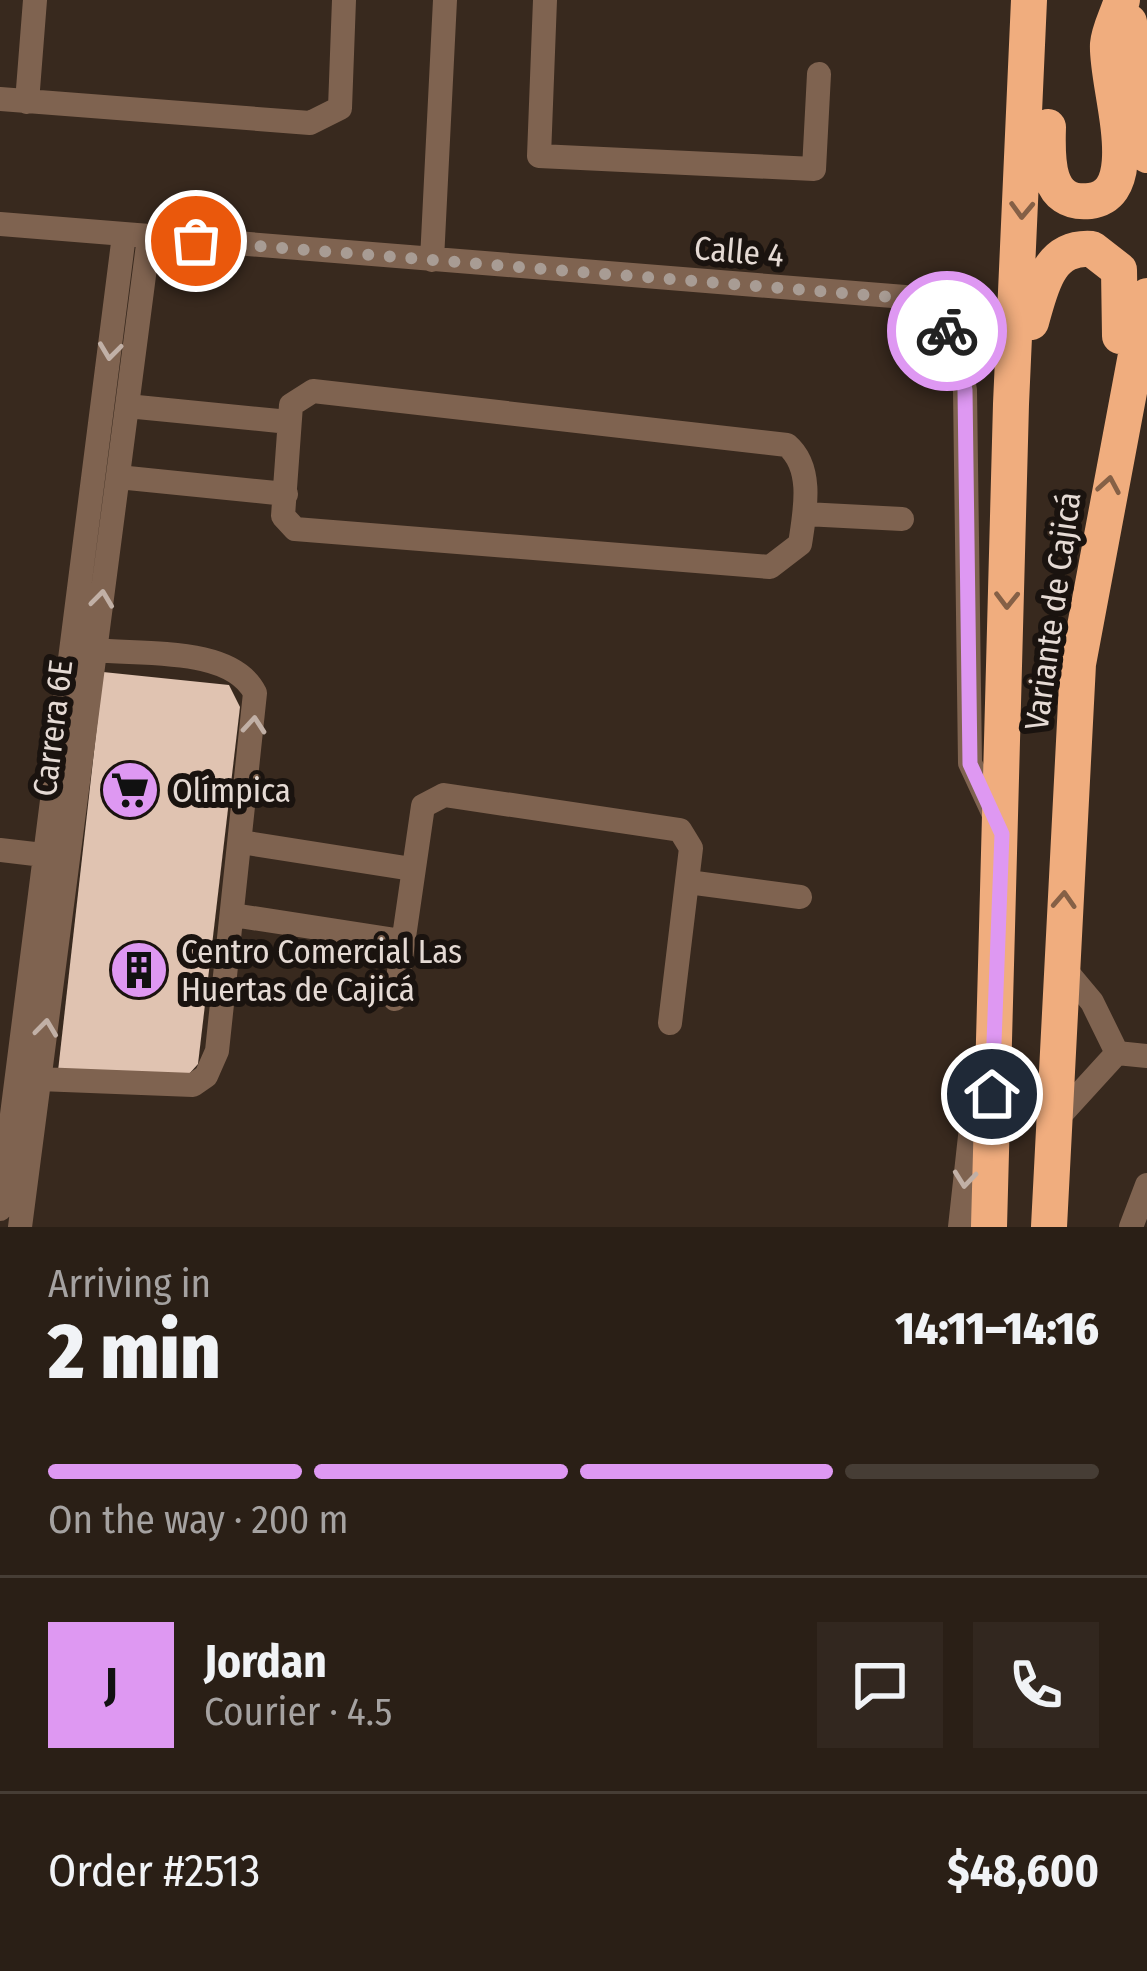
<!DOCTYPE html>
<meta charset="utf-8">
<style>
body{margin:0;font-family:"Fira Sans Condensed",sans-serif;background:#32271f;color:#f1f3f6;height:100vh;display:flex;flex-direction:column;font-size:45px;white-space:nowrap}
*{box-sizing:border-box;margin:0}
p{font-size:39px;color:#a5a2a1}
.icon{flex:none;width:66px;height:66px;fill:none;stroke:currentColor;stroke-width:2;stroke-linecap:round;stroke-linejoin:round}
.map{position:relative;height:1227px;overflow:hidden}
.sheet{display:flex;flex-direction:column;background:#2a1f16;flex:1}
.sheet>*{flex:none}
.pin{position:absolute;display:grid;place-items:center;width:102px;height:102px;color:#fff;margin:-51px;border:6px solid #fff;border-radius:50%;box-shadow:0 3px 12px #0007}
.courier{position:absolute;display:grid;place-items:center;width:120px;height:120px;margin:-60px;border:9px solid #de98f2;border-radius:50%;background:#fff;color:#222;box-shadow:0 3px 15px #0007}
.head em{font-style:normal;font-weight:800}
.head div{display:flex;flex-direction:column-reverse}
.head{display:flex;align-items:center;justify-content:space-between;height:204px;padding:0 48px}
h1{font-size:78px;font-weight:800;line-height:90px}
.bar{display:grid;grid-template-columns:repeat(4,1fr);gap:18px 12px;align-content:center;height:144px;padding:0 48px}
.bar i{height:15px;border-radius:9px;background:#463d35}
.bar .active{background:#de98f2}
.bar p{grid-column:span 4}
.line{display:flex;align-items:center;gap:30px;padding:0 48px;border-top:3px solid #463d35}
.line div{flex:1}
.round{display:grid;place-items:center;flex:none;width:126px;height:126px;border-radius:0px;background:#32271f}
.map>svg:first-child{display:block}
.building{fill:#e0c3b1}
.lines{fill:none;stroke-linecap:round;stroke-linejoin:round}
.path{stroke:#74665d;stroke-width:4.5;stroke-dasharray:6 9;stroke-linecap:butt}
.minor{stroke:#7f6350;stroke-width:24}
.highway{stroke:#f0ad7e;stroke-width:36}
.oneway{stroke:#856046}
.oneway2{stroke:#c1b0a6}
.done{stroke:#a89c94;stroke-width:12;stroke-dasharray:0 21.6}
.route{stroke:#de98f2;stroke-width:15}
.labels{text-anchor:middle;stroke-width:12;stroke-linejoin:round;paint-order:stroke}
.street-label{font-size:33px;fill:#e5dad4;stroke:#1a130f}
.poi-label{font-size:33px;fill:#e5dad4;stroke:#1a130f;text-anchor:start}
</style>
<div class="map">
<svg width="1147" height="1227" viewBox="0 0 1147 1227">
<rect width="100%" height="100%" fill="#38291e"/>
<path class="building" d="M103 672 229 685 240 707 198 1064 189 1074 58 1071Z"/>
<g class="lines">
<path class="path" d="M949 298 985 296"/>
<path class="minor" d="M545 0 539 156 814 169 819 74
M0 99 310 123 340 108 344 0
M27 102 35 0
M0 224 905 297C948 315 957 348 965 390L970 763 996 819
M432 260 445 0
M313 391 787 445C814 468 805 511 800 544L770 567 295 529 283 516 291 405Z
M127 406 289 422
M118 477 286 494
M805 514 902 519
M241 842 412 869
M0 850 60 857
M688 882 800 897
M233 915 402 941
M1061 965 1092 1002 1117 1053
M395 999 423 806 444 795 680 830 691 848 670 1023
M1117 1053 1147 1056
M39 1079 193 1085 206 1076 217 1051 255 693C232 646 141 655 95 650
M1054 1122 1117 1053
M0 1209 124 235
M20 1227 149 237
M960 1227 972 1118 983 1081
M1131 1227 1147 1185"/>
<path class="highway" d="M1129 22 1147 155
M1048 127C1047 158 1045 206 1090 201 1147 194 1105 83 1108 44 1109 30 1118 14 1122 0
M1031 322C1041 287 1048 246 1092 249L1119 270 1120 336
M989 1227 1011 404 1029 0
M1049 1227 1078 664 1147 296"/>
</g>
<defs><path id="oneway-chevron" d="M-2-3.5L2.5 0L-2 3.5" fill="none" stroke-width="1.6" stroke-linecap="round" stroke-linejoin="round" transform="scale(3)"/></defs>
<g class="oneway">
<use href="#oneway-chevron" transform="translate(1022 210) rotate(92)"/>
<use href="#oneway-chevron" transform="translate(1109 485) rotate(-80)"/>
<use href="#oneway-chevron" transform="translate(1007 600) rotate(91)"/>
<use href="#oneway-chevron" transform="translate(1064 900) rotate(-87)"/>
</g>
<g class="oneway2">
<use href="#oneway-chevron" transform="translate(110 351) rotate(97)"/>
<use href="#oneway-chevron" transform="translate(102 599) rotate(-83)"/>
<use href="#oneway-chevron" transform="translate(254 725) rotate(-85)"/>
<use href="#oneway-chevron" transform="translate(46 1028) rotate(-83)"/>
<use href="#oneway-chevron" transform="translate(965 1179) rotate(96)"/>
</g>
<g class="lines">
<path class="done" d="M196 241 905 298 927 306 947 331"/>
<path class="route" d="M947 331 956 341 965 390 970 764 1002 834 992 1094"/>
</g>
<defs>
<g id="supermarket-disc" transform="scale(3)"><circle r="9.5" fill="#de98f2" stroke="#1a130f"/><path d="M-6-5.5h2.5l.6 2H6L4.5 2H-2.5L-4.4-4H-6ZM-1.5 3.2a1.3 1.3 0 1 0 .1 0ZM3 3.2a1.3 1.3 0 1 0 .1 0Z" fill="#111"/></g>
<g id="building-disc" transform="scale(3)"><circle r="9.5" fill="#de98f2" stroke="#1a130f"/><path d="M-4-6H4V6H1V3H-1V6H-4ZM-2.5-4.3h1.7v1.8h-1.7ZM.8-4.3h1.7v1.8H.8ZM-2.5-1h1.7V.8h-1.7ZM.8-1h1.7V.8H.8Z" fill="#111"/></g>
</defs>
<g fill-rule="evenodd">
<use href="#supermarket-disc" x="130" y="790"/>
<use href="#building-disc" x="139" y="970"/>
</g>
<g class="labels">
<g class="street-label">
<text transform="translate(739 251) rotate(5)" y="12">Calle 4</text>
<text transform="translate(1052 611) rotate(-82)" y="12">Variante de Cajicá</text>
<text transform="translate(52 728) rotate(-83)" y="12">Carrera 6E</text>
</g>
<g class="poi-label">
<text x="172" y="802">Olímpica</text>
<text x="181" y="963">Centro Comercial Las<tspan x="181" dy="38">Huertas de Cajicá</tspan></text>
</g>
</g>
</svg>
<div class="pin" style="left:196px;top:241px;background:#ea580c"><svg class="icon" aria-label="bag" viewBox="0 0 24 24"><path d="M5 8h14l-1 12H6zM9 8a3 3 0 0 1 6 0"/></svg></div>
<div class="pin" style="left:992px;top:1094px;background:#1f2937"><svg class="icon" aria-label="home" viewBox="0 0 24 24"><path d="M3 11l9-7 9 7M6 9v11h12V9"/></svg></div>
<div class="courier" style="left:947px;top:331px"><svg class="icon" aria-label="bike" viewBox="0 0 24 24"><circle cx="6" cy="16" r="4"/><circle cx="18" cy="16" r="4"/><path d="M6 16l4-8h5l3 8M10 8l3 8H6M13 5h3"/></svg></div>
</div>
<section class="sheet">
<div class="head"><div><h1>2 min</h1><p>Arriving in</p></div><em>14:11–14:16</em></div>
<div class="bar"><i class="active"></i><i class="active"></i><i class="active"></i><i></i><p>On the way · 200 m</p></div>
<div class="line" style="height:216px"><b class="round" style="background:#de98f2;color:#111">J</b><div><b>Jordan</b><p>Courier · 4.5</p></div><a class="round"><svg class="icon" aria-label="chat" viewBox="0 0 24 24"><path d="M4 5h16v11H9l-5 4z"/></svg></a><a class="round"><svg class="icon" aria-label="phone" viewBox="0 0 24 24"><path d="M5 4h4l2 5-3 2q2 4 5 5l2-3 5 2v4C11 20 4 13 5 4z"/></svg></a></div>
<div class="line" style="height:156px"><div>Order #2513</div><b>$48,600</b></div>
</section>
